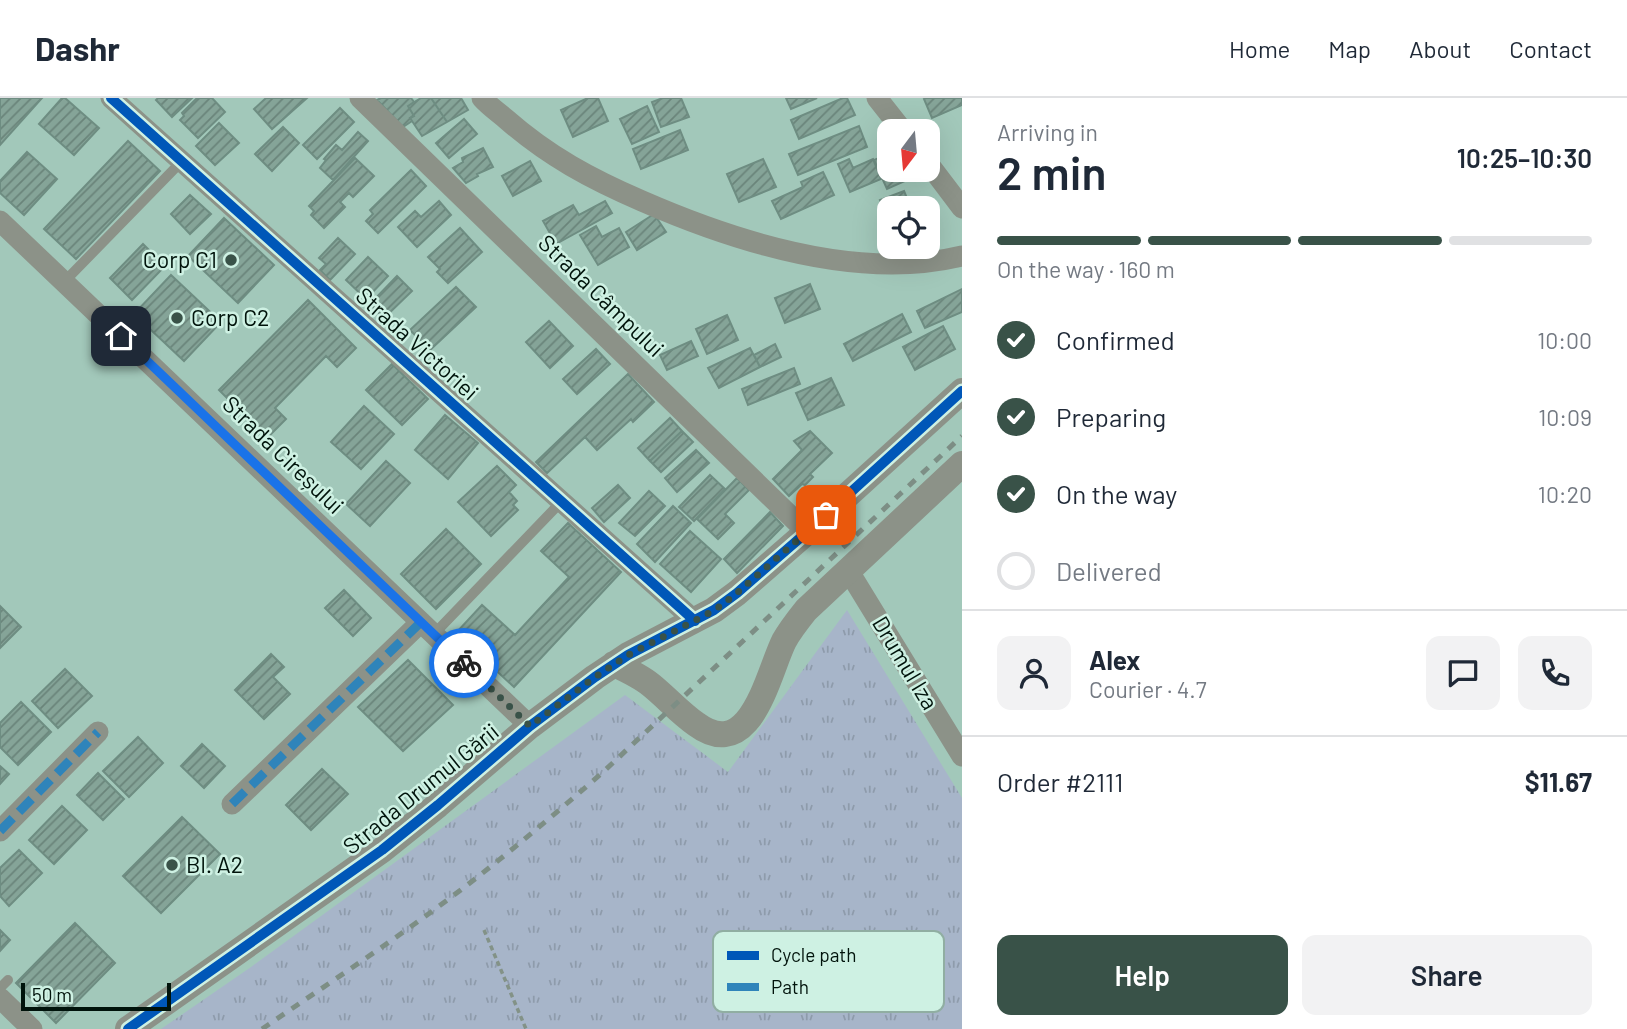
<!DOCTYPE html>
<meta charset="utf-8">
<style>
body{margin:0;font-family:Barlow,sans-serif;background:#f2f2f3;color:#1f2937;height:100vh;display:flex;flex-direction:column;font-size:26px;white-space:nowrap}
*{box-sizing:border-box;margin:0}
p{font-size:23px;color:#747a83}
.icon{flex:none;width:38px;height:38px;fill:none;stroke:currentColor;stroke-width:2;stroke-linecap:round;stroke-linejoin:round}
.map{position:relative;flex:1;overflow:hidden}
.sheet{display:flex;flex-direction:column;background:#fff;width:665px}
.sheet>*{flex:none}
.needle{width:46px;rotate:196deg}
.buttons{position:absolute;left:877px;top:21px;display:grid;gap:14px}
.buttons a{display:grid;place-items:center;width:63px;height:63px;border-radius:14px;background:#fff;box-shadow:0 7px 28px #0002;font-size:35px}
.scale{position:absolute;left:21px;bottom:18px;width:150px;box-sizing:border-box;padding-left:7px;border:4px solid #00130b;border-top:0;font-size:19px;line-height:24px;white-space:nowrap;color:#00130b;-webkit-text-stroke:5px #cef1e3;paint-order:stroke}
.pin{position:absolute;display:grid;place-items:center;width:60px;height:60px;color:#fff;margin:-30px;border-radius:14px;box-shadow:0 4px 10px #0006}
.courier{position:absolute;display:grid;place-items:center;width:70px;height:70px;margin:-35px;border:5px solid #1a73e8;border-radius:50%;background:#fff;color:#222;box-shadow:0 2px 9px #0007}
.summary em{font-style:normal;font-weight:600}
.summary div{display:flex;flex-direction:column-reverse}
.summary{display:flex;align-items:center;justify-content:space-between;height:119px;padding:0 35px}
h1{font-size:46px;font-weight:600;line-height:52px}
.bar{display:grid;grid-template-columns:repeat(4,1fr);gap:10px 7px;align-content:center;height:84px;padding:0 35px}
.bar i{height:9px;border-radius:5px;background:#e0e1e3}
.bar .active{background:#395248}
.bar p{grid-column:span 4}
.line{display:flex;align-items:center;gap:18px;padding:0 35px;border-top:2px solid #e0e1e3}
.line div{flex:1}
.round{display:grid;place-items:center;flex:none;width:74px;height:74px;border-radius:14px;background:#f2f2f3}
ol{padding:0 35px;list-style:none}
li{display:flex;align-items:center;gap:21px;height:77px}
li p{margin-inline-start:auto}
li .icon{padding:7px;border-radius:50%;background:#395248;color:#fff;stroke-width:4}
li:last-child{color:#747a83}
li i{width:38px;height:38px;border:4px solid #e0e1e3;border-radius:50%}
.action{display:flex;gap:14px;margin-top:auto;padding:14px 35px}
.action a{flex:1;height:80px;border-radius:14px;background:#395248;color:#fff;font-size:28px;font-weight:600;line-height:80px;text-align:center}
.action a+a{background:#f2f2f3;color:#1f2937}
header{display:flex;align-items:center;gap:42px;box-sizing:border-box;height:98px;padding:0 35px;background:#fff;border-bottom:2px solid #e0e1e3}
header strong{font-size:33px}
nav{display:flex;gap:38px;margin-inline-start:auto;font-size:24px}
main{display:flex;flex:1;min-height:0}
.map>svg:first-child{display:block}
.grass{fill:url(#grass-tufts)}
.building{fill:url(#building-hatch);stroke:#6e8d82;stroke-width:2}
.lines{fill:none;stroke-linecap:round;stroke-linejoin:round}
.path{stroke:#839287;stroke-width:3.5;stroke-dasharray:5 3.5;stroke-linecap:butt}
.service{stroke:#8c9288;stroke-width:10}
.minor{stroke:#8c9288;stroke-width:21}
.tertiary{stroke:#8c9288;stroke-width:26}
.rail{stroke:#7d8e85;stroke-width:5;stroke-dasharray:9 9;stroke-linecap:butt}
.quiet{stroke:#2f84ba;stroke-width:9;stroke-dasharray:18 9;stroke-linecap:butt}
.cycleway-casing{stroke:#cef1e3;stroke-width:15}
.cycleway{stroke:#0057b8;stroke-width:10}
.done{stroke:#395248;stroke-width:7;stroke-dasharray:0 12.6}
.route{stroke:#1a73e8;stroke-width:9}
.poi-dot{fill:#395248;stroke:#cef1e3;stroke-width:2.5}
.labels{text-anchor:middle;stroke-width:5;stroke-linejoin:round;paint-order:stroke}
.poi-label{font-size:23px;fill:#00130b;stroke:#cef1e3;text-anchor:start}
.street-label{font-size:23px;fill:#00130b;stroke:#cef1e3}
.key{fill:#cef1e3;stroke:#90aea2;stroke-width:2}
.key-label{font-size:19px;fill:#00130b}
</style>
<header>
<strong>Dashr</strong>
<nav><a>Home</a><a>Map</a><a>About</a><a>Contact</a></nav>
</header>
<main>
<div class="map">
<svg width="962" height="931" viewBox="0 0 962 931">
<defs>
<pattern id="grass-tufts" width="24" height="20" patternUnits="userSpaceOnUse" patternTransform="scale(1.75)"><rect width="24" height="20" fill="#a7b5c9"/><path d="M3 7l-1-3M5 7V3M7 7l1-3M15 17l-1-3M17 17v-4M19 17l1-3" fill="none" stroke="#8e9bab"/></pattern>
<pattern id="building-hatch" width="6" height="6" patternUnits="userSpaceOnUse" patternTransform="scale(1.75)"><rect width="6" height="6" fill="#85a498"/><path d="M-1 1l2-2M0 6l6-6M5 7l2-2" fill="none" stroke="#6a847a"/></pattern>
</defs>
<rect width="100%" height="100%" fill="#a2c8ba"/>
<path class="grass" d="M847 512 962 700V931H161L251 869 625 597 728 674Z"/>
<path class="building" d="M0 0H42L0 47Z
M62 0H65L99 30 74 57 39 26Z
M158 0H192L172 19 156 2Z
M197 0H212L225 14 198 40 180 22 184 18 182 15Z
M266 0H307L272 31 254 11Z
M381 0H411L414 4 408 8 414 18 410 20 412 23 403 29 377 2Z
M421 0H431L447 24 422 38 410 20 414 18 408 8Z
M431 0H461L468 12 447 24Z
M588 0H598L608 23 573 39 561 12Z
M663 0H681L689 19 661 29 652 4Z
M786 0H817L791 11Z
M843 0H847L855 17 799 41 791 22Z
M926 0H962V7L932 20 924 1Z
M647 8 659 34 632 46 620 21Z
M340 10 354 24 317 61 303 47Z
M464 21 477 36 449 60 436 45Z
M219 25 239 45 215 67 196 48Z
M859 28 867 49 798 77 789 56Z
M283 29 299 45 272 73 255 56Z
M680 32 688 52 641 71 633 51Z
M358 34 368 43 333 82 320 70 326 62 324 61 336 47 342 52Z
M128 43 160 73 76 161 44 131Z
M483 50 493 69 477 76 478 78 466 85 453 70 463 64 462 60Z
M27 54 57 81 24 117 0 95V83Z
M889 56V72H913L916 78 887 91 874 62Z
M355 60 374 78 353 99 349 95 340 104 345 109 324 130 311 117 314 113 309 108Z
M763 61 776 89 739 104 727 76Z
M849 61 853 70 873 61 881 81 850 94 838 66Z
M530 63 541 83 513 98 502 78Z
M411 72 426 88 378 135 366 123 373 116 370 112Z
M823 74 834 97 781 121 772 103 803 89 801 84Z
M904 93 911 110H889V123L880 102Z
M190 97 211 116 190 136 171 116Z
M439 103 451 117 417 149 398 129 415 113 421 119Z
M605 103 612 115 556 146 543 123 573 107 579 117Z
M654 116 666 134 637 152 626 134Z
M224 120 274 167 238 205 188 158Z
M596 128 602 139 619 130 629 149 598 167 580 137Z
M460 130 482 154 448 185 437 174 440 171 428 159Z
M338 140 355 156 330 182 320 172 326 166 319 160Z
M143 146 165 168 132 202 110 180Z
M368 159 388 178 366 201 346 182Z
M171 177 221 224 184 263 134 216Z
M397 178 412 193 384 220 370 206Z
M810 186 820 211 785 225 775 200Z
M456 189 476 209 430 252 410 232Z
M962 191V214L925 230 917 213Z
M308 202 356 250 337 269 326 258 275 310 286 321 267 340 219 292Z
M902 216 911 234 853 263 844 246Z
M727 217 738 242 707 256 696 231Z
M549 223 573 248 550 270 526 244Z
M943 228 955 251 915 272 903 249Z
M691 243 698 258 667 272 660 257Z
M775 246 781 259 760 269 754 257Z
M750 250 760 269 719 290 708 270Z
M596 251 610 266 577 296 563 281Z
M392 266 428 301 402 327 366 292Z
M794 270 800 286 748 307 742 291Z
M628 276 654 304 633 324 631 321 597 352 585 339 547 375 536 364Z
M831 280 844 307 808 322 796 295Z
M364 308 394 336 361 371 331 344Z
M445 317 478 345 448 381 415 352Z
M670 320 682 333 650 363 638 350Z
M682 333 693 344 661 374 650 363Z
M810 333 832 355 810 376 813 379 805 387 802 386 789 398 773 381 802 352 794 343Z
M696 352 709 365 677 394 665 380Z
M386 363 410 385 370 428 346 406Z
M497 368 516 387 509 394 517 403 513 407 518 412 491 438 458 404Z
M710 377 725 391 694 423 679 409Z
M737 380 749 392 725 416 734 425 718 441 697 421Z
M618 387 630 400 604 424 592 410Z
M649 393 665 408 635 438 619 425Z
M673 408 691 425 655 464 637 446Z
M770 414 783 428 737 475 724 461Z
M568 425 621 474 514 589 456 535 482 507 515 537 569 479 541 453Z
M446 431 481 466 436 511 401 476Z
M690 433 721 461 691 494 660 466Z
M344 492 371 520 353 538 325 510Z
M0 508 21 529 0 550Z
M271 556 284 569 273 579 290 596 264 621 235 592Z
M408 562 453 607 403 653 358 609Z
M65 571 92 598 58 630 32 603Z
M21 604 51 634 18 667 0 649V625Z
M138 639 163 665 129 699 103 673Z
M202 646 225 668 204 690 181 668Z
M0 668 9 676 0 686Z
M322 671 348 696 311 732 286 707Z
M98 675 124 701 103 722 77 697Z
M62 708 87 732 54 766 29 742Z
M182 719 220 756 161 815 123 778Z
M19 752 42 775 9 808 0 798V770Z
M75 825 115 865 56 925 16 885Z
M0 832 10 842 0 853Z"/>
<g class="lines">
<path class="path" d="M484 832 526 931"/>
<path class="service" d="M64 184 182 63
M434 536 562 403
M0 890 8 882"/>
<path class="minor" d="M111 0 695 523
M360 0 807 434
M482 0C489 8 498 14 506 21 548 58 591 81 642 103 736 144 860 183 962 158
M877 0 903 33
M928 65 962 110
M0 123 530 628
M848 472 962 658
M232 706 421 524
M0 733 98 634
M0 900 32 931"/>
<path class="tertiary" d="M614 566C627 572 640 578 651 587 667 600 680 615 696 626 751 667 768 575 784 543 790 532 798 522 806 512L962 366
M128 931 382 752 438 707 530 628 595 579 628 557 714 512 737 495 807 434 962 293"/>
<path class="rail" d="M262 931C335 881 410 832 480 777 522 744 562 710 602 675L962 338"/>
<path class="quiet" d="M232 706 421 524
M0 733 98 634"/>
<g class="cycleway-casing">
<path id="cycleway" d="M111 0 695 523
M128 931 382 752 438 707 530 628 595 579 628 557 714 512 737 495 807 434 962 293"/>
</g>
<use href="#cycleway" class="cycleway"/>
</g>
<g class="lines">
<path class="done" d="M464 565 530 628 595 579 628 557 715 512 737 495 826 417"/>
<path class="route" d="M121 238 464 565"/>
</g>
<g class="poi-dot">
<circle cx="231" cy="162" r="7"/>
<circle cx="177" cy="220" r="7"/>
<circle cx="172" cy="767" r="7"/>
</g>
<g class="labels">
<g class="poi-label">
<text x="217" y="170" text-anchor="end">Corp C1</text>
<text x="191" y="228">Corp C2</text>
<text x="186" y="775">Bl. A2</text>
</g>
<g class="street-label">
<text transform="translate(601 198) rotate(44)" y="8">Strada Câmpului</text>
<text transform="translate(417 246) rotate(42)" y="8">Strada Victoriei</text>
<text transform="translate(283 357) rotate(44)" y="8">Strada Cireșului</text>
<text transform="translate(905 565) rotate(59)" y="8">Drumul Iza</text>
<text transform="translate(421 691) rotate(-39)" y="8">Strada Drumul Gării</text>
</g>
</g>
<rect x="713" y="833" width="231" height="81" rx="10" class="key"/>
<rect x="727" y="853" width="32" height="9" fill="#0057b8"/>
<rect x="727" y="885" width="32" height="8" fill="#2f84ba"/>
<g class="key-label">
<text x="771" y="864">Cycle path</text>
<text x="771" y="896">Path</text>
</g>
</svg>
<div class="buttons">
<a><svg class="needle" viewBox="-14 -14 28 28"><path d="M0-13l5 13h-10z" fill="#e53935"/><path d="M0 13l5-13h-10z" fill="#747a83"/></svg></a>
<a><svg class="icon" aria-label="locate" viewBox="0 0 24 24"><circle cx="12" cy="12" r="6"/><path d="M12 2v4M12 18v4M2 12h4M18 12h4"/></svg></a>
</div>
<div class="scale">50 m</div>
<div class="pin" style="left:826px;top:417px;background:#ea580c"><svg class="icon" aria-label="bag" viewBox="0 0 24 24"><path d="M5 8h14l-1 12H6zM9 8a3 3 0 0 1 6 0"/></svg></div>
<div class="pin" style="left:121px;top:238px;background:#1f2937"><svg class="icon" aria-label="home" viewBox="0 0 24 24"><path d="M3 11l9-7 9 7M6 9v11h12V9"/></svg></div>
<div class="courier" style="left:464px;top:565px"><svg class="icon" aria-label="bike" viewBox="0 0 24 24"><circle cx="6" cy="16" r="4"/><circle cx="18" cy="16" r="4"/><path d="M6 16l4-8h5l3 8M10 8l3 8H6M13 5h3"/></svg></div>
</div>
<section class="sheet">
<div class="summary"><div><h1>2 min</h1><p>Arriving in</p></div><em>10:25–10:30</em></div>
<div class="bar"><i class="active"></i><i class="active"></i><i class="active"></i><i></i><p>On the way · 160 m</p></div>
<ol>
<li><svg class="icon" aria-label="check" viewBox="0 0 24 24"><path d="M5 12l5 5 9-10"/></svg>Confirmed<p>10:00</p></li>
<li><svg class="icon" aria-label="check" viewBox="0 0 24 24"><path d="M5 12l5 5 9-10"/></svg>Preparing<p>10:09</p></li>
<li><svg class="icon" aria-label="check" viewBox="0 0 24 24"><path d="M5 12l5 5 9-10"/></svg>On the way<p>10:20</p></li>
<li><i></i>Delivered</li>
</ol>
<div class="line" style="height:126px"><a class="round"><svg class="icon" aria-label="person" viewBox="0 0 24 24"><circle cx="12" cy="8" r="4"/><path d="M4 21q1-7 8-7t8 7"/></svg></a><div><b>Alex</b><p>Courier · 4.7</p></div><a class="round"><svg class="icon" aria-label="chat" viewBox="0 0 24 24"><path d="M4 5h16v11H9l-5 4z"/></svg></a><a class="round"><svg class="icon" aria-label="phone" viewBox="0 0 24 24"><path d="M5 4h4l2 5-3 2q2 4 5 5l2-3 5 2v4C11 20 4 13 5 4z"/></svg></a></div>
<div class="line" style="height:91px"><div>Order #2111</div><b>$11.67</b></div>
<div class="action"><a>Help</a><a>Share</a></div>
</section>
</main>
